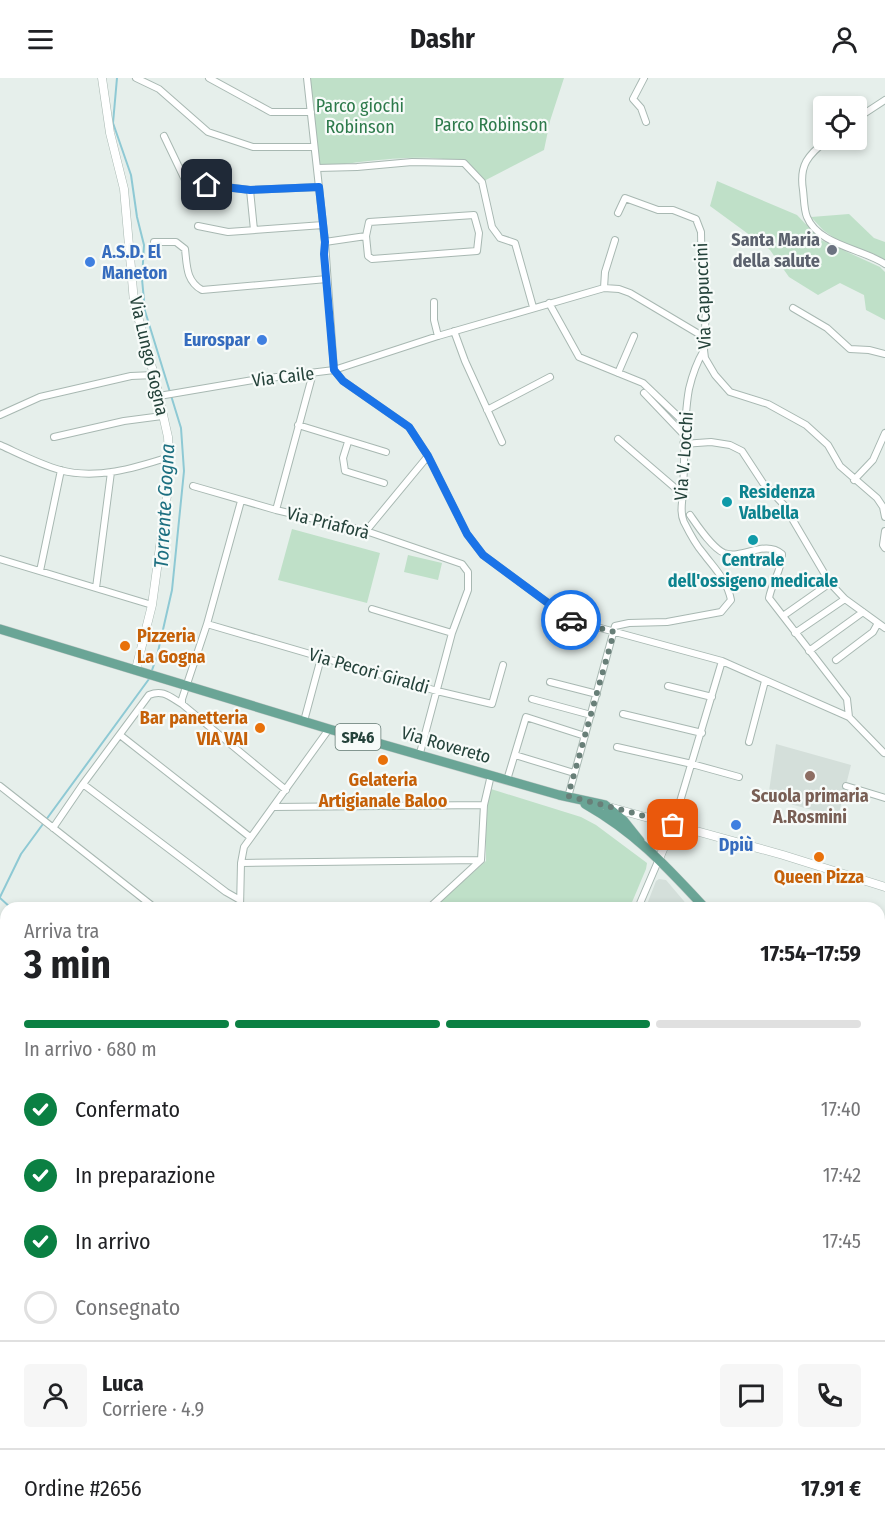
<!DOCTYPE html>
<html lang="it">
<meta charset="utf-8">
<style>
body{margin:0;font-family:"Fira Sans Condensed",sans-serif;background:#f6f6f6;color:#202124;height:100vh;display:flex;flex-direction:column;font-size:22px;white-space:nowrap}
*{box-sizing:border-box;margin:0}
p{font-size:20px;color:#757577}
.icon{flex:none;width:33px;height:33px;fill:none;stroke:currentColor;stroke-width:2;stroke-linecap:round;stroke-linejoin:round}
.map{position:relative;flex:1;overflow:hidden}
.details{position:absolute;left:0px;top:824px;width:885px;height:638px;display:flex;flex-direction:column;background:#fff;border-radius:18px 18px 0 0;box-shadow:0 3px 9px #0003}
.details>*{flex:none}
.fabs{position:absolute;left:813px;top:18px;display:grid;gap:12px}
.fabs a{display:grid;place-items:center;width:54px;height:54px;border-radius:6px;background:#fff;box-shadow:0 3px 9px #0003;font-size:30px}
.pin{position:absolute;display:grid;place-items:center;width:51px;height:51px;color:#fff;margin:-26px;border-radius:12px;box-shadow:0 3px 9px #0006}
.courier{position:absolute;display:grid;place-items:center;width:60px;height:60px;margin:-30px;border:4px solid #1a73e8;border-radius:50%;background:#fff;color:#222;box-shadow:0 2px 8px #0007}
.overview em{font-style:normal;font-weight:700}
.overview div{display:flex;flex-direction:column-reverse}
.overview{display:flex;align-items:center;justify-content:space-between;height:102px;padding:0 24px}
h1{font-size:39px;font-weight:700;line-height:45px}
.bar{display:grid;grid-template-columns:repeat(4,1fr);gap:9px 6px;align-content:center;height:72px;padding:0 24px}
.bar i{height:8px;border-radius:4px;background:#e0e0e0}
.bar .current{background:#0b8043}
.bar p{grid-column:span 4}
.line{display:flex;align-items:center;gap:15px;padding:0 24px;border-top:2px solid #e0e0e0}
.line div{flex:1}
.round{display:grid;place-items:center;flex:none;width:63px;height:63px;border-radius:6px;background:#f6f6f6}
ol{padding:0 24px;list-style:none}
li{display:flex;align-items:center;gap:18px;height:66px}
li p{margin-inline-start:auto}
li .icon{padding:6px;border-radius:50%;background:#0b8043;color:#fff;stroke-width:4}
li:last-child{color:#757577}
li i{width:33px;height:33px;border:3px solid #e0e0e0;border-radius:50%}
header{display:flex;justify-content:space-between;align-items:center;height:78px;padding:0 24px;background:#fff;font-size:27px;font-weight:700}
.map>svg:first-child{display:block}
.built{fill:#d4dfda}
.green{fill:#bfe0c8}
.lines{fill:none;stroke-linecap:round;stroke-linejoin:round}
.stream{stroke:#8ec9d4;stroke-width:2}
.canal{stroke:#8ec9d4;stroke-width:7}
.minor-casing{stroke:#a8b8b2;stroke-width:8}
.tertiary-casing{stroke:#a8b8b2;stroke-width:9}
.primary-casing{stroke:#c2cac8;stroke-width:10}
.minor{stroke:#fff;stroke-width:6}
.tertiary{stroke:#fff;stroke-width:8}
.primary{stroke:#6aa596;stroke-width:9}
.done{stroke:#687f78;stroke-width:6;stroke-dasharray:0 10.8}
.route{stroke:#1a73e8;stroke-width:8}
.worship-dot{fill:#6b7280;stroke:#f7fbf9;stroke-width:2}
.shop-dot{fill:#3f7fe0;stroke:#f7fbf9;stroke-width:2}
.culture-dot{fill:#0f9aa8;stroke:#f7fbf9;stroke-width:2}
.food-dot{fill:#e8710a;stroke:#f7fbf9;stroke-width:2}
.education-dot{fill:#8d6e63;stroke:#f7fbf9;stroke-width:2}
.labels{text-anchor:middle;stroke-width:4.5;stroke-linejoin:round;paint-order:stroke}
.shield{fill:#f7fbf9;stroke:#637a73;stroke-width:1.5}
.shield-label{font-size:16px;font-weight:bold;fill:#24423a}
.park-label{font-size:18px;fill:#2d7a4b;stroke:#f7fbf9}
.worship-label{font-size:18px;font-weight:bold;fill:#5b616d;stroke:#f7fbf9;text-anchor:end}
.shop-label{font-size:18px;font-weight:bold;fill:#366cbe;stroke:#f7fbf9;text-anchor:start}
.street-label{font-size:18px;fill:#24423a;stroke:#f7fbf9}
.culture-label{font-size:18px;font-weight:bold;fill:#0d838f;stroke:#f7fbf9;text-anchor:start}
.food-label{font-size:18px;font-weight:bold;fill:#c56008;stroke:#f7fbf9}
.education-label{font-size:18px;font-weight:bold;fill:#785e54;stroke:#f7fbf9}
.water-label{font-size:20px;font-style:italic;fill:#1c6f80;stroke:#f7fbf9}
</style>
<header><svg class="icon" aria-label="menu" viewBox="0 0 24 24"><path d="M4 6h16M4 12h16M4 18h16"/></svg>Dashr<svg class="icon" aria-label="person" viewBox="0 0 24 24"><circle cx="12" cy="8" r="4"/><path d="M4 21q1-7 8-7t8 7"/></svg></header>
<div class="map">
<svg width="885" height="1460" viewBox="0 0 885 1460">
<rect width="100%" height="100%" fill="#e6efeb"/>
<path class="built" d="M776 666 851 687 838 739 768 720Z
M659 801 666 802 689 829H646L656 803Z"/>
<path class="green" d="M307 0H564L550 43 544 72 482 104C476 98 469 88 462 85 429 73 352 85 317 90Z
M717 103 797 137 821 162 880 189 885 194V242L866 232 864 217 840 205 818 217 789 199 770 172 710 128Z
M849 136 874 160 885 164V182L837 162 823 152 811 139Z
M292 451 380 475 367 525 278 502Z
M408 477 442 485 438 502 404 494Z
M491 711 581 739 596 747 647 785 646 791 630 829 433 830 486 783V724Z
M0 1212 6 1220V1359L0 1362Z"/>
<g class="lines">
<path class="stream" d="M117 0 113 45 131 97 137 139 144 167 142 201 145 233 181 350 184 393 172 512 157 578 151 595
M0 819 21 776 149 601
M0 820 11 830
M823 1455 830 1460"/>
<path class="canal" d="M0 938 6 948
M879 971 885 974"/>
<g class="minor-casing">
<path id="minor" d="M136 0 159 11 208 54 253 69H314
M209 0 271 34H311
M307 0 325 164 334 292 343 303 409 349 428 378 467 456 483 477 571 542 722 583 849 639 884 675
M644 0 633 21 641 30 646 44
M856 41 885 22
M164 58 186 104 250 112 319 109
M827 62C808 77 799 87 803 112 804 120 804 132 807 139 818 167 863 171 885 186
M317 90 357 89 412 84 464 85 482 104 492 149 500 160 515 165 533 229
M250 112 254 152
M618 135 625 120 658 132H673L696 141 701 154 702 208 706 230 704 272 705 280 715 297 730 314 768 326 806 347 828 367 840 388 877 420 883 429 885 439
M198 148 228 154 323 147
M154 164H176L185 171C187 188 186 203 202 212L327 201
M325 164 366 158 368 178 372 181 477 173 479 155 474 137 369 144 366 158
M604 210 605 194 615 162
M434 224V242L438 258
M549 225 579 279 643 305 686 346
M793 230 827 250 850 271 869 272 885 276
M454 253 465 283 502 364
M618 295 634 258
M644 315 685 358
M159 318 253 302 334 292 438 258 604 210 619 211 630 215 704 259
M487 332 550 299
M0 337 40 319 131 298 154 297
M298 347 386 374
M54 359 124 343 162 338
M618 361 674 409 683 414
M348 364 343 380 345 393 384 405
M683 366 711 364 730 367 742 373 763 405 784 427 830 505 845 521 885 550
M0 367C20 376 39 386 60 392 96 402 135 390 169 379
M854 402 873 382 885 355
M193 408 276 432 366 453 462 486 468 494V512L452 555 420 675
M241 423 207 546 182 621V626L286 712
M276 432 313 295
M690 437C697 447 712 470 724 475 743 482 764 461 782 476 782 492 772 504 769 520L847 621 849 639
M366 453 428 378
M885 453 883 467 885 470
M0 481 152 527
M40 493 61 392
M96 510 111 394
M372 531 452 555
M783 538 830 505
M207 546 437 613 492 626 503 587
M795 555 845 521
M809 573 863 534
M836 582 873 554 878 545
M550 604 597 616
M668 608 712 619
M532 621 591 637
M623 636 702 655
M304 643 321 580
M120 657 250 759
M749 664 765 603
M617 669 692 686 739 699
M515 677 574 695
M507 702 526 639 585 658
M83 706 226 814 240 822
M0 708 155 830
M846 708 885 720
M568 719 615 548 629 545 667 544 721 534 731 522C727 502 715 491 703 475 695 466 689 454 684 444 679 433 683 423 683 412 685 379 683 344 689 311 692 298 697 284 704 272
M273 729 484 727
M673 747 722 583
M53 750 83 706 149 617C163 611 170 619 182 626
M241 785 481 782
M240 830 241 785 244 769 329 651
M429 830 481 782 484 727 491 697
M638 830 659 781
M879 908 885 911
M885 943V945
M879 1150 885 1154
M879 1179 885 1170
M879 1223 885 1227
M879 1295 885 1299
M879 1348 885 1354
M862 1455 868 1460
M882 1460 885 1457"/>
</g>
<g class="tertiary-casing">
<path id="tertiary" d="M102 0 110 55 124 111 134 224 154 297 168 359 169 379 168 410 152 527 136 591
M609 729 783 777 885 809
M659 781 673 747
M879 862 885 852
M0 952 6 960
M417 1455 423 1458 430 1455
M544 1455 549 1460"/>
</g>
<g class="primary-casing">
<path id="primary" d="M0 551 329 651 559 717 605 727 624 743 640 763
M585 726C636 755 665 787 705 830
M879 1016 885 1022"/>
</g>
<use href="#minor" class="minor"/>
<use href="#tertiary" class="tertiary"/>
<use href="#primary" class="primary"/>
</g>
<g class="lines">
<path class="done" d="M571 542 614 554 568 718 634 735 673 747"/>
<path class="route" d="M207 107 250 112 319 109 325 164 324 176 334 292 343 303 409 349 428 378 467 456 483 477 571 542"/>
</g>
<circle class="worship-dot" cx="832" cy="172" r="6"/>
<g class="shop-dot">
<circle cx="90" cy="184" r="6"/>
<circle cx="262" cy="262" r="6"/>
<circle cx="736" cy="747" r="6"/>
</g>
<g class="culture-dot">
<circle cx="727" cy="424" r="6"/>
<circle cx="753" cy="462" r="6"/>
</g>
<g class="food-dot">
<circle cx="125" cy="568" r="6"/>
<circle cx="260" cy="650" r="6"/>
<circle cx="383" cy="682" r="6"/>
<circle cx="819" cy="779" r="6"/>
</g>
<circle class="education-dot" cx="810" cy="698" r="6"/>
<g class="labels">
<rect class="shield" x="335.5" y="646" width="45" height="26" rx="4.5"/>
<g class="shield-label">
<text x="358" y="665">SP46</text>
</g>
<g class="park-label">
<text x="360" y="34">Parco giochi<tspan x="360" dy="21">Robinson</tspan></text>
<text x="491" y="53">Parco Robinson</text>
</g>
<g class="worship-label">
<text x="820" y="168">Santa Maria<tspan x="820" dy="21">della salute</tspan></text>
</g>
<g class="shop-label">
<text x="102" y="180">A.S.D. El<tspan x="102" dy="21">Maneton</tspan></text>
<text x="250" y="268" text-anchor="end">Eurospar</text>
<text x="736" y="773" text-anchor="middle">Dpiù</text>
</g>
<g class="street-label">
<text transform="translate(703 218) rotate(-92)" y="6">Via Cappuccini</text>
<text transform="translate(149 278) rotate(77)" y="6">Via Lungo Gogna</text>
<text transform="translate(283 299) rotate(-7)" y="6">Via Caile</text>
<text transform="translate(684 378) rotate(-86)" y="6">Via V. Locchi</text>
<text transform="translate(328 445) rotate(14)" y="6">Via Priaforà</text>
<text transform="translate(369 593) rotate(16)" y="6">Via Pecori Giraldi</text>
<text transform="translate(446 667) rotate(16)" y="6">Via Rovereto</text>
</g>
<g class="culture-label">
<text x="739" y="420">Residenza<tspan x="739" dy="21">Valbella</tspan></text>
<text x="753" y="488" text-anchor="middle">Centrale<tspan x="753" dy="21">dell'ossigeno medicale</tspan></text>
</g>
<g class="food-label">
<text x="137" y="564" text-anchor="start">Pizzeria<tspan x="137" dy="21">La Gogna</tspan></text>
<text x="248" y="646" text-anchor="end">Bar panetteria<tspan x="248" dy="21">VIA VAI</tspan></text>
<text x="383" y="708">Gelateria<tspan x="383" dy="21">Artigianale Baloo</tspan></text>
<text x="819" y="805">Queen Pizza</text>
</g>
<g class="education-label">
<text x="810" y="724">Scuola primaria<tspan x="810" dy="21">A.Rosmini</tspan></text>
</g>
<g class="water-label">
<text transform="translate(164 428) rotate(-87)" y="7">Torrente Gogna</text>
</g>
</g>
</svg>
<div class="fabs">
<a><svg class="icon" aria-label="locate" viewBox="0 0 24 24"><circle cx="12" cy="12" r="6"/><path d="M12 2v4M12 18v4M2 12h4M18 12h4"/></svg></a>
</div>
<div class="pin" style="left:673px;top:747px;background:#ea580c"><svg class="icon" aria-label="bag" viewBox="0 0 24 24"><path d="M5 8h14l-1 12H6zM9 8a3 3 0 0 1 6 0"/></svg></div>
<div class="pin" style="left:207px;top:107px;background:#1f2937"><svg class="icon" aria-label="home" viewBox="0 0 24 24"><path d="M3 11l9-7 9 7M6 9v11h12V9"/></svg></div>
<div class="courier" style="left:571px;top:542px"><svg class="icon" aria-label="car" viewBox="0 0 24 24"><path d="M5 17H2v-5l4-1 3-4h7l3 4 3 1v5h-3M9 17h6M6 11h13"/><circle cx="7" cy="17" r="2"/><circle cx="17" cy="17" r="2"/></svg></div>
<section class="details">
<div class="overview"><div><h1>3 min</h1><p>Arriva tra</p></div><em>17:54–17:59</em></div>
<div class="bar"><i class="current"></i><i class="current"></i><i class="current"></i><i></i><p>In arrivo · 680 m</p></div>
<ol>
<li><svg class="icon" aria-label="check" viewBox="0 0 24 24"><path d="M5 12l5 5 9-10"/></svg>Confermato<p>17:40</p></li>
<li><svg class="icon" aria-label="check" viewBox="0 0 24 24"><path d="M5 12l5 5 9-10"/></svg>In preparazione<p>17:42</p></li>
<li><svg class="icon" aria-label="check" viewBox="0 0 24 24"><path d="M5 12l5 5 9-10"/></svg>In arrivo<p>17:45</p></li>
<li><i></i>Consegnato</li>
</ol>
<div class="line" style="height:108px"><a class="round"><svg class="icon" aria-label="person" viewBox="0 0 24 24"><circle cx="12" cy="8" r="4"/><path d="M4 21q1-7 8-7t8 7"/></svg></a><div><b>Luca</b><p>Corriere · 4.9</p></div><a class="round"><svg class="icon" aria-label="chat" viewBox="0 0 24 24"><path d="M4 5h16v11H9l-5 4z"/></svg></a><a class="round"><svg class="icon" aria-label="phone" viewBox="0 0 24 24"><path d="M5 4h4l2 5-3 2q2 4 5 5l2-3 5 2v4C11 20 4 13 5 4z"/></svg></a></div>
<div class="line" style="height:78px"><div>Ordine #2656</div><b>17.91 €</b></div>
</section>
</div>
